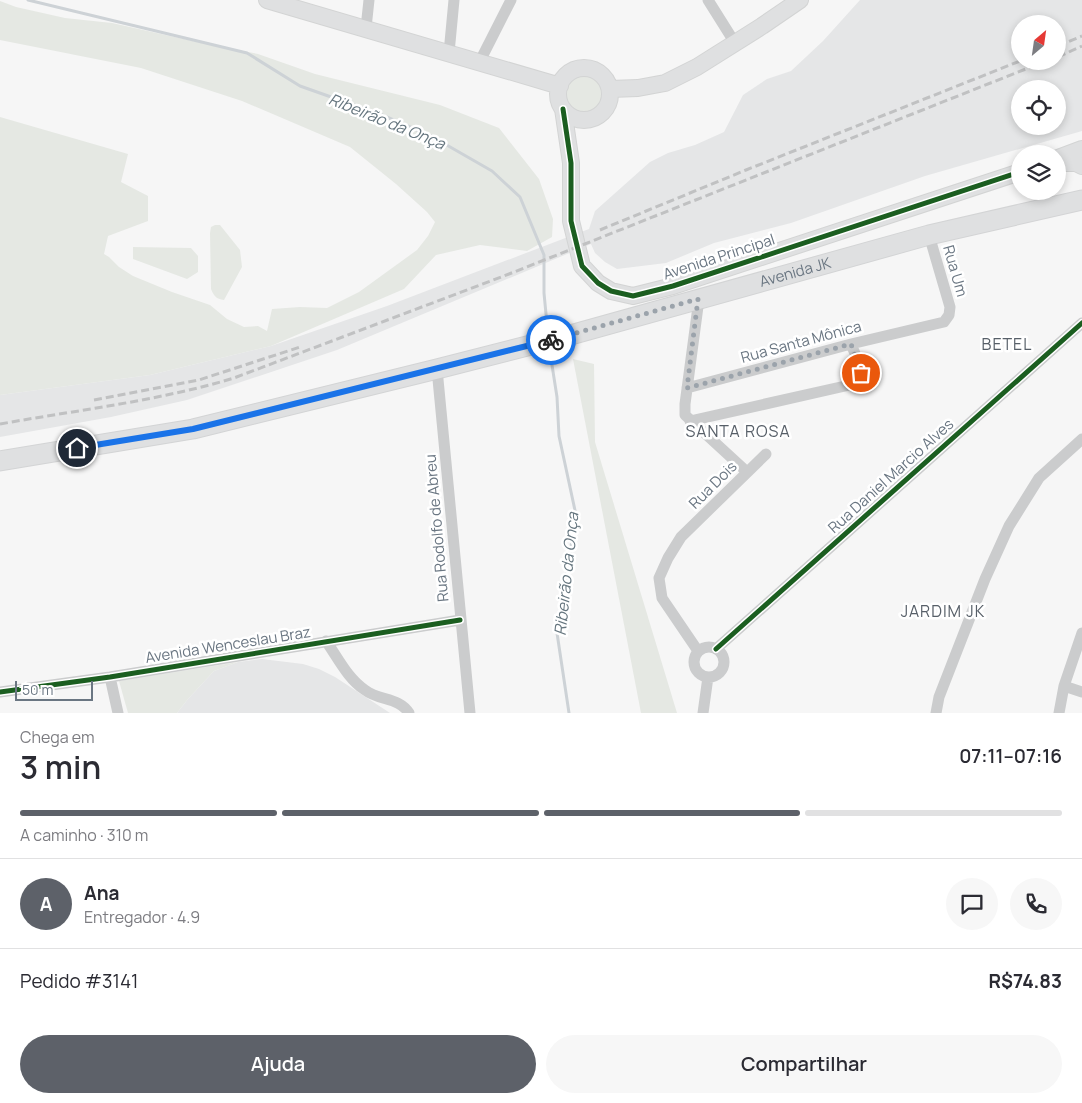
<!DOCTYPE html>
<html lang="pt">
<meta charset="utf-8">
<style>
body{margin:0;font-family:Manrope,sans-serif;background:#f7f7f7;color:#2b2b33;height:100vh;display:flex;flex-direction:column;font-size:19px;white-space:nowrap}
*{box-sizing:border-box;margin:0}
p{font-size:16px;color:#7c7c81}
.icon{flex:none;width:28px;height:28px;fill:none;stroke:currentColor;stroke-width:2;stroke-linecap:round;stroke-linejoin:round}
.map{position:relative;height:713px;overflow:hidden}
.side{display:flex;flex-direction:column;background:#fff;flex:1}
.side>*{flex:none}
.needle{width:32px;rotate:29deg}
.tools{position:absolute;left:1011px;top:15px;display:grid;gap:10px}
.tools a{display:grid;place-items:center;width:55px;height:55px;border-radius:50%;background:#fff;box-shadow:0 2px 8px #0003;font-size:25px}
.scale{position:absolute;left:15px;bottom:12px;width:78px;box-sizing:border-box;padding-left:5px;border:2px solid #6a7682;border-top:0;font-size:14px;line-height:18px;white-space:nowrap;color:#6a7682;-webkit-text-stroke:4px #fff;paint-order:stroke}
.pin{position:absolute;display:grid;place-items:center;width:42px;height:42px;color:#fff;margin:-21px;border:2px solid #fff;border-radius:50%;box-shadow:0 1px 5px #0007}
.courier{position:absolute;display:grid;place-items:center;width:50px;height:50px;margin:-25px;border:4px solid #1a73e8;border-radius:50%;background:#fff;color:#222;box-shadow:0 1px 6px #0007}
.headline em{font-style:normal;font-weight:600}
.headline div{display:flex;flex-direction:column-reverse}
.headline{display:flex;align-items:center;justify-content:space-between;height:85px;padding:0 20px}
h1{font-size:32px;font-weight:600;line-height:38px}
.bar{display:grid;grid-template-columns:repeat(4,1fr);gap:8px 5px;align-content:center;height:60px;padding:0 20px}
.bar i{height:6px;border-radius:4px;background:#e1e1e2}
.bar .on{background:#5d6169}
.bar p{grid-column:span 4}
.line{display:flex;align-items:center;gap:12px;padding:0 20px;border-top:1px solid #e1e1e2}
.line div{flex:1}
.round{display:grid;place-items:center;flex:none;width:52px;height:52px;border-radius:26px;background:#f7f7f7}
.primary-button{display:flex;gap:10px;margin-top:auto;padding:10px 20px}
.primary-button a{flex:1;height:58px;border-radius:30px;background:#5d6169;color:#fff;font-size:20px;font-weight:600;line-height:58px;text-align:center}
.primary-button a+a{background:#f7f7f7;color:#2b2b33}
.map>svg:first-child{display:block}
.built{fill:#e5e6e7;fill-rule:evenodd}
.green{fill:#e5e8e3}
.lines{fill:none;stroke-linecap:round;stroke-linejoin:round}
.stream{stroke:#cdd2d6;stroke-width:3}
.secondary-casing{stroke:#d3d4d4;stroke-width:18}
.primary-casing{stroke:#d3d4d5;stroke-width:21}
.street{stroke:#cbcccd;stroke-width:11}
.secondary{stroke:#dfe0e1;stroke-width:16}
.primary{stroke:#dfe0e1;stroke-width:19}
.rail{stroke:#c0c1c2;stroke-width:3;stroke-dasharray:8 4;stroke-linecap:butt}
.cycleway-casing{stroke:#fff;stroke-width:8}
.cycleway{stroke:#1b5e20;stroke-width:5}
.done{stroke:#9ba3ab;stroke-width:5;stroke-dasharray:0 9}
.route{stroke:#1a73e8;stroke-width:6}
.labels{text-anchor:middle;stroke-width:5;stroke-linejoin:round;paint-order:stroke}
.street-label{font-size:15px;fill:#6a7682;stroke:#fff}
.water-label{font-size:16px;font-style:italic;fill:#66767f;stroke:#fff}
.neighbourhood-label{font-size:16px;letter-spacing:1px;fill:#575f68;stroke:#fff}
</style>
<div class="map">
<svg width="1082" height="713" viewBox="0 0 1082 713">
<rect width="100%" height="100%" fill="#f6f6f6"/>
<path class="built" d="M860 0H1082V131L925 176 791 223 714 243 666 263 617 269 605 262 595 253 591 244 337 350 187 400 111 417 0 437V395L150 375 271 346 387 306 589 229 595 211 650 162 668 153 695 145 724 132 743 95 767 79 791 71 823 41ZM1020 24H1058V61H1020ZM1020 89H1058V126H1020Z
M262 659 303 664 319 669 335 677 390 713H177L188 699 214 671 238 662Z"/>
<path class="green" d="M0 1 16 7 65 18 112 23 197 42 258 54 315 74 440 105 499 128 539 179 553 219 552 237 527 251 480 245 436 255 404 289 271 346 150 375 0 395V117L128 154 121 182 148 196V221L108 236 104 254 109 257 119 267 133 276 172 292 210 305 227 319 244 327 258 326 267 331 272 309 300 307 327 308 359 292 417 250 428 236 435 222 427 212 396 184 350 147 242 101 141 68 0 40Z
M563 94a21 21 0 1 1 42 0a21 21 0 1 1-42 0Z
M215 225H220L240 250 242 267 224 300C216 299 214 296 211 289L210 233 211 227Z
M133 247 191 248 198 256V272L187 279 133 259Z
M573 359 594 364 595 442 677 713H641Z
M238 662 214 671 188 699 177 713H128L119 681Z"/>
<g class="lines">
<path class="stream" d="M28 0 247 53 300 86 382 115 431 136 492 171 520 197 544 255V293L548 335
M549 346 557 397 559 436 576 515 557 633 569 713"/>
<g class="secondary-casing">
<path id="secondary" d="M267 0 560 86
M558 94a26 26 0 1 1 52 0a26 26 0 1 1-52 0Z
M610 89 638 88 665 83 697 67 762 26 800 0
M563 109 571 163V221L582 266 598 283 611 291 633 296 673 286 1020 172
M1058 158 1082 149
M1058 163H1076L1082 166"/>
</g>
<g class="primary-casing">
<g id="primary">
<path id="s1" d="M0 461 193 429 437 369 574 334 929 235 1082 200"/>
</g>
</g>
<path class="street" d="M708 0 735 43
M366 28 369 0
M449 53 454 0
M479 63 511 0
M699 299 685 404V415L747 472
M437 369 470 713
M687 388 851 344 944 322 949 315 950 307 929 235
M690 421 854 384C867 374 856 357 851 344
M326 641C338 658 348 679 365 690 379 701 399 697 409 713
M694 662a15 15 0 1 1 30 0a15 15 0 1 1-30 0Z
M716 649 1082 323
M698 651 662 598 659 578 668 558 681 537 766 454
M110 677 118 713
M1064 686 1082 692
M0 692 110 677 460 620
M703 713 708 677
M936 713 939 697 985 579 1009 526 1039 478 1082 439
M1059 713 1064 686 1082 633"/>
<use href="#secondary" class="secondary"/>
<use href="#primary" class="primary"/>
<path class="rail" d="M1058 46 1082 36
M1058 57 1082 46
M600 230 746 170 1020 61
M94 400 199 380 300 347
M0 424C78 410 158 401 234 378L509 274 1046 61"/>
<g class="cycleway-casing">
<path id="cycleway" d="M563 109 571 163V221L582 266 598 283 611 291 633 296 673 286 1020 172
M716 649 1082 323
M0 692 110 677 460 620"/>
</g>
<use href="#cycleway" class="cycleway"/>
</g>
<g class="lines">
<path class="done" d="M551 340 698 299 687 388 851 344 861 373"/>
<path class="route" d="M77 448 193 429 551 340"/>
</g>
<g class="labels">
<g class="street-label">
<text transform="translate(719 257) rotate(-18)" y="5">Avenida Principal</text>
<text transform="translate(955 271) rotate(74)" y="5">Rua Um</text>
<text dy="5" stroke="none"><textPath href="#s1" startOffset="818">Avenida JK</textPath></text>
<text transform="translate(801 342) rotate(-15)" y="5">Rua Santa Mônica</text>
<text transform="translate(891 476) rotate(-42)" y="5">Rua Daniel Marcio Alves</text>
<text transform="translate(713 485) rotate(-45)" y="5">Rua Dois</text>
<text transform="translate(437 528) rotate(-95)" y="5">Rua Rodolfo de Abreu</text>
<text transform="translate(228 645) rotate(-9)" y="5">Avenida Wenceslau Braz</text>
</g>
<g class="water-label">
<text transform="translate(387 121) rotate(22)" y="6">Ribeirão da Onça</text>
<text transform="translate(566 574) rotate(-84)" y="6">Ribeirão da Onça</text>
</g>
<g class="neighbourhood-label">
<text x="1007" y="350">BETEL</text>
<text x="738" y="437">SANTA ROSA</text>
<text x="943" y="617">JARDIM JK</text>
</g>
</g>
</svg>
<div class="tools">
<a><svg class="needle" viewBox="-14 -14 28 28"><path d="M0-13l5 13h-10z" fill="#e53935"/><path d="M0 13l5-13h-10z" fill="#7c7c81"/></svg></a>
<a><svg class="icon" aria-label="locate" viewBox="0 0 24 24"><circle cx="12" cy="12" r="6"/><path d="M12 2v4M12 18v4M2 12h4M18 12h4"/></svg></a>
<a><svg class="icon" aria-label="layers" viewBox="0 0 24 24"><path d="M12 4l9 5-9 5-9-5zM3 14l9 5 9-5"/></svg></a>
</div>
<div class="scale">50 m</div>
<div class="pin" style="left:861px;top:373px;background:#ea580c"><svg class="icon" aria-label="bag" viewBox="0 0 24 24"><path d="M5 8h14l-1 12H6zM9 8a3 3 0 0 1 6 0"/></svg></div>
<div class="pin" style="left:77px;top:448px;background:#1f2937"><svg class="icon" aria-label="home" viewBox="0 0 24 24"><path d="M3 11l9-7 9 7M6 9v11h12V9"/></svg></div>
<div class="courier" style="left:551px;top:340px"><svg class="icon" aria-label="bike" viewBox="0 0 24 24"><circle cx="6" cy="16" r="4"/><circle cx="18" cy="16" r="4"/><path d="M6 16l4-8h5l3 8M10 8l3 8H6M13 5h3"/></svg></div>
</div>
<section class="side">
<div class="headline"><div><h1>3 min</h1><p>Chega em</p></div><em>07:11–07:16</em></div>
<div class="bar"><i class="on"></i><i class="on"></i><i class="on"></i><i></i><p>A caminho · 310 m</p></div>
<div class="line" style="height:90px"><b class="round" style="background:#5d6169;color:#fff">A</b><div><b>Ana</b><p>Entregador · 4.9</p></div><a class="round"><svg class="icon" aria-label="chat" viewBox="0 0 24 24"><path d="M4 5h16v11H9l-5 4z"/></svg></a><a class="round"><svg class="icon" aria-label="phone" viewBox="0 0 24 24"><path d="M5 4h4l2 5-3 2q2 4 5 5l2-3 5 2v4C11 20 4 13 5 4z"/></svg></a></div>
<div class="line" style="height:65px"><div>Pedido #3141</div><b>R$74.83</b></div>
<div class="primary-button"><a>Ajuda</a><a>Compartilhar</a></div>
</section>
